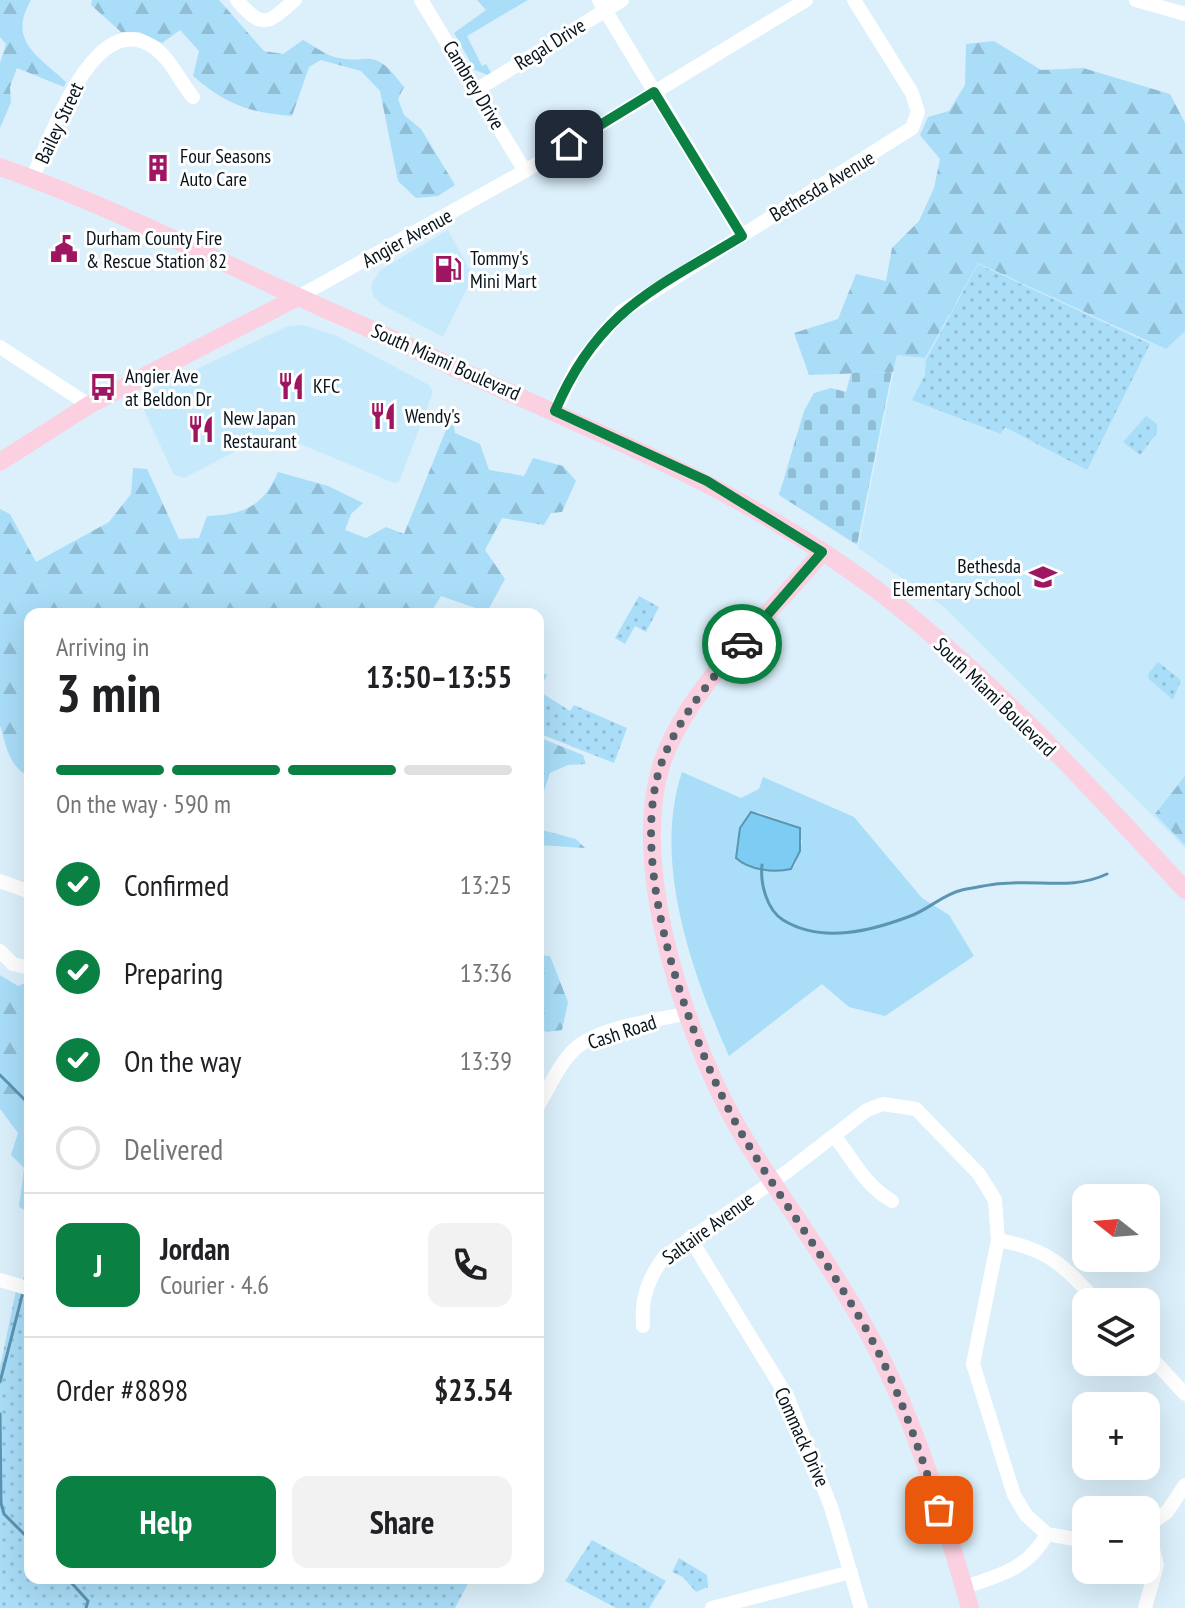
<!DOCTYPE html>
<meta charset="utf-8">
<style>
body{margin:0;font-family:"PT Sans Narrow",sans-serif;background:#f2f2f2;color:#202124;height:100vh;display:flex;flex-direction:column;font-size:30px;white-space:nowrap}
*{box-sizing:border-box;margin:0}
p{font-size:26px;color:#757577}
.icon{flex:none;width:44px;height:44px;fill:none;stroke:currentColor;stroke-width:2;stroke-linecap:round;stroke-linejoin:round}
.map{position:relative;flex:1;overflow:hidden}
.side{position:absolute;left:24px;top:608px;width:520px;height:976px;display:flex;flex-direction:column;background:#fff;border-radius:16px;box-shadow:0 8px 32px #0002}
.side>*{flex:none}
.needle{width:52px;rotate:287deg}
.controls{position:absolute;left:1072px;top:1184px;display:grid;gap:16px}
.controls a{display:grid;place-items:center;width:88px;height:88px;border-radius:16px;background:#fff;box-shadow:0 8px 32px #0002;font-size:40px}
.pin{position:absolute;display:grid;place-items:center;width:68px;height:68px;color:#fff;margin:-34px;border-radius:16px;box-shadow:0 4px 12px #0006}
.courier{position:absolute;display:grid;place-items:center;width:80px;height:80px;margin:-40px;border:6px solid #0b8043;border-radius:50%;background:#fff;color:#222;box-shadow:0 2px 10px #0007}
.head em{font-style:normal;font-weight:600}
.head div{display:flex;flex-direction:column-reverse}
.head{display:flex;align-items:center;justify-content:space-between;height:136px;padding:0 32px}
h1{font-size:52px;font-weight:600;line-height:60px}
.bar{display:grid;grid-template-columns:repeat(4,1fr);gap:12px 8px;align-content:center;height:96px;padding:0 32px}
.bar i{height:10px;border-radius:6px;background:#e0e0e0}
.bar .selected{background:#0b8043}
.bar p{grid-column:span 4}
.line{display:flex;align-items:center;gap:20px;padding:0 32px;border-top:2px solid #e0e0e0}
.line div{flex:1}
.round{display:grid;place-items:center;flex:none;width:84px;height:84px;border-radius:16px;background:#f2f2f2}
ol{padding:0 32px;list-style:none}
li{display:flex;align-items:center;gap:24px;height:88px}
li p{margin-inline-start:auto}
li .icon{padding:8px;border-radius:50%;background:#0b8043;color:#fff;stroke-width:4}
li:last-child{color:#757577}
li i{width:44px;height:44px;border:4px solid #e0e0e0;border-radius:50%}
.button{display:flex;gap:16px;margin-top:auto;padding:16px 32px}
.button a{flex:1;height:92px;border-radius:16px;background:#0b8043;color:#fff;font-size:32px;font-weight:600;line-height:92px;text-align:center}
.button a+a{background:#f2f2f2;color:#202124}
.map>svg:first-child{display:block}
.built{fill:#c6e9fb}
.grass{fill:#a9ddf8;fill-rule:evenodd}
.forest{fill:url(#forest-firs)}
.cemetery{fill:url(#cemetery-stones)}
.park{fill:url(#park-dots)}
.water{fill:#7dccf3;stroke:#5a95b2;stroke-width:2}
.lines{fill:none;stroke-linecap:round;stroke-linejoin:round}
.stream{stroke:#5a95b2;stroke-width:3}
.minor{stroke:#fff;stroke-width:14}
.major{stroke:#fbd1e2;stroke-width:18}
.done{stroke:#526169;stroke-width:8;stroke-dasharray:0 14.4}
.route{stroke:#0b8043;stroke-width:10}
.labels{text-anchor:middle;stroke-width:6;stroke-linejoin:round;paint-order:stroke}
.street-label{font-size:20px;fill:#08141b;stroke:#fff}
.poi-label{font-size:20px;fill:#08141b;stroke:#fff;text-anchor:start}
</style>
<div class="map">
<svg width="1185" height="1608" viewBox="0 0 1185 1608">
<defs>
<pattern id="forest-firs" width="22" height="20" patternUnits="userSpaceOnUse" patternTransform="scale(2)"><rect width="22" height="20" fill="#a9ddf8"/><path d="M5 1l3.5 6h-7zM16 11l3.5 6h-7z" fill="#90bdd4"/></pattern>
<pattern id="cemetery-stones" width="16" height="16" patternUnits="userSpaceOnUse" patternTransform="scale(2)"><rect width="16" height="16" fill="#a9ddf8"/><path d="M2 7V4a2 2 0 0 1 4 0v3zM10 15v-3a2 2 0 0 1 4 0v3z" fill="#90bdd4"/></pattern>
<pattern id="park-dots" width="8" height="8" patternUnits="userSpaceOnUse" patternTransform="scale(2)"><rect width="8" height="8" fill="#a9ddf8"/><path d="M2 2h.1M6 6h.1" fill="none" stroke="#90bdd4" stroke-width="1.8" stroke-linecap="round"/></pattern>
</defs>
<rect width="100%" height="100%" fill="#dbf0fb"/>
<path class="built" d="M448 230 473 276 443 337 381 304 373 296 371 285 380 270Z
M978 263 1165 349 1185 331V848L944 607 858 548 897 355 925 358Z
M303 325 337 336 429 385 433 392 399 482 394 483 293 441 259 443 238 450 184 478 174 475 141 404 144 394 288 326Z"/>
<path class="grass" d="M477 0H528L467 36 482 66 486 64 491 73 488 75 475 70 454 33 486 10Z
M682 772 741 798 759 789 763 777 854 817 922 898 949 915 974 956 885 1016 849 1007 822 984 729 1056C692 973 652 862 682 772ZM757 812 797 826 802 841 795 866 777 871 743 864Z"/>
<path class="forest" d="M0 0H31C7 41 38 56 66 82L64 87 17 68 10 87 11 102 0 128V63L6 44 0 37Z
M92 0H219L264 51 283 54 303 40C312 45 322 52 331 56 369 68 370 41 404 87L398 99 404 115 421 129 455 185 438 196 416 198 398 181 380 91 361 71 321 60 309 67 292 116C248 112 227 105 193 76L199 51 180 30 162 43 139 32H121L91 5Z
M994 41 1041 70 1083 68 1170 94 1185 123V331L1166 349 978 263 925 358 897 355 893 372 809 375 794 333 838 319 856 274 886 281 892 248 919 221 934 188 940 159 920 135 928 117 949 111 965 85 966 44Z
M452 415 455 433 480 444 489 470 524 476 533 458 563 466 576 481 562 512 551 513 544 525 502 518 485 550 505 579 487 612 441 596 430 614H30V776C9 769 5 742 0 725V509L10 514 36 562 109 522 131 494 133 468 147 469 179 539 199 538 207 516C243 515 264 506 278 472L328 486 363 503 351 514 345 530 366 538 386 527 404 534Z
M538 737 583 755 586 764 568 765 550 773 538 809Z
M1185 776V845L1155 814Z
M538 829 576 839 585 848 538 845Z
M538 955 550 956 568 1002 562 1030 546 1032 538 1026Z
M0 975 18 986 30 981V1213L19 1207 24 1168 11 1155 18 1133 0 1109Z"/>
<path class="cemetery" d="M892 372 857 545 779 495 804 411 814 393 831 388 846 392 851 373Z"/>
<path class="park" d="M978 264 1150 344 1087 470 1005 427 1001 434 912 400 925 375 926 360Z
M1146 416 1157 424V433L1140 455 1123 442Z
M639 596 659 607 646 632 635 626 625 644 615 638Z
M1158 662 1181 680 1173 700 1149 679 1148 674Z
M538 671 547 675 539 691 570 711 574 705 627 728 614 763 538 733Z
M16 1291 30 1294V1578H471L455 1608H0V1367Z
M592 1540 666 1581 649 1608H616L565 1581Z
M679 1558 707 1575 708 1587 696 1592 683 1577 672 1572Z"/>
<path class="water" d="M751 812 800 828V851L791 869C774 873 749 870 736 858L740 828Z"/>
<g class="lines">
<path class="stream" d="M762 865C760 884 767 910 783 920 822 944 872 931 913 915 930 908 944 894 962 890 977 887 995 883 1011 883 1045 881 1075 889 1107 874
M0 1075 30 1105
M25 1281 30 1237
M0 1382 23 1292
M0 1414 1 1503 4 1514 30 1540
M67 1578 88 1601 86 1608"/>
<path class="minor" d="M237 0C263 31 268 23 295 0
M421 0 525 171
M599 0 742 236
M1136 0 1185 14
M478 89 622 0
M32 179C49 143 92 10 150 45 170 56 179 81 193 97
M298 297 525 171 806 0
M0 347 89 405
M555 411 577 366 621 312 912 128 918 112 912 93 854 0
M0 881 30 892
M0 951 13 964 30 968
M538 1106C549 1088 559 1063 576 1048 599 1027 658 1020 689 1013
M835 1137C853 1159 865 1186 892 1201
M690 1238 788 1398 831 1507 861 1608
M998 1240C1048 1249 1064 1265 1097 1302
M0 1280 30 1289
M643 1326C641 1298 648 1279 664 1257L788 1171 867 1110 883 1104 916 1109 979 1174 995 1200 998 1240 973 1364 1014 1495 1026 1515 1047 1534 1086 1541
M1146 1352 1185 1394
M1146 1527 1167 1512 1185 1485
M964 1587C999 1576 1029 1568 1047 1534
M712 1608 851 1572
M1145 1608 1157 1565 1147 1527"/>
<path class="major" d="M0 167C93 200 183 243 272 285 324 309 376 331 427 355 586 430 733 481 877 590 987 673 1091 788 1185 890
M0 462 89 405 298 297
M822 552C771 615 688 685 662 763 627 869 690 1051 747 1143 789 1209 836 1272 873 1342 917 1425 944 1518 970 1608"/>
</g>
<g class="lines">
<path class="done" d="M742 644C712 678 680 716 663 759 623 862 692 1050 746 1141 786 1208 835 1271 872 1340 901 1394 920 1452 939 1510"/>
<path class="route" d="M569 144 654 92 742 236C655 289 598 310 555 411L707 481 822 552 742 644"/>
</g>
<defs>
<g id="building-bare" transform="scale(2.16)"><path d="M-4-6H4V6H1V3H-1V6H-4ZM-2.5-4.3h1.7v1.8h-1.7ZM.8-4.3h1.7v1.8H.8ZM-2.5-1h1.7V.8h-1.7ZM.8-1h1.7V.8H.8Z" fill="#a01561" stroke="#fff" stroke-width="2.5" paint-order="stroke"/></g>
<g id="civic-bare" transform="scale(2.16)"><path d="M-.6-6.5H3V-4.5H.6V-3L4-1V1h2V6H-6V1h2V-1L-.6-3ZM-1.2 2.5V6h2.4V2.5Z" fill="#a01561" stroke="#fff" stroke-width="2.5" paint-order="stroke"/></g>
<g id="fuel-bare" transform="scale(2.16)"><path d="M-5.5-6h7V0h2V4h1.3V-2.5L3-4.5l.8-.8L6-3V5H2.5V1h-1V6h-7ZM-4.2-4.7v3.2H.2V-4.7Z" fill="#a01561" stroke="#fff" stroke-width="2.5" paint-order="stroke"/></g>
<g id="restaurant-bare" transform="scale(2.16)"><path d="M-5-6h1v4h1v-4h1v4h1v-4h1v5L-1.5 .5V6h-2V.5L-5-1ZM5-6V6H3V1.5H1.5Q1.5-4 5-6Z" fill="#a01561" stroke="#fff" stroke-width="2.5" paint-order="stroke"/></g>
<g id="bus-bare" transform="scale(2.16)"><path d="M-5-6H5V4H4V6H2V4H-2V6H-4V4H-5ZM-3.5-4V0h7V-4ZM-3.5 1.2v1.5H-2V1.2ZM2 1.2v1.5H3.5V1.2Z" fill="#a01561" stroke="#fff" stroke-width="2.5" paint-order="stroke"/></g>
<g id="school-bare" transform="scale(2.16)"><path d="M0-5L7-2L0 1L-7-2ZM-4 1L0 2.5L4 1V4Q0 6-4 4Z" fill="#a01561" stroke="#fff" stroke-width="2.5" paint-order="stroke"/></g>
</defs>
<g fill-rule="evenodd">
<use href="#building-bare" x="158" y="168"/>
<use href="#civic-bare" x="64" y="249"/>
<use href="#fuel-bare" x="448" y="269"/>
<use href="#restaurant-bare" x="291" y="386"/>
<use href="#bus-bare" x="103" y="387"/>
<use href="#restaurant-bare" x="383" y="416"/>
<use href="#restaurant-bare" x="201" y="429"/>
<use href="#school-bare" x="1043" y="577"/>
</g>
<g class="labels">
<g class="street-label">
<text transform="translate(550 44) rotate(-32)" y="7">Regal Drive</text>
<text transform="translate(474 85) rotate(59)" y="7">Cambrey Drive</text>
<text transform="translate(59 123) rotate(-65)" y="7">Bailey Street</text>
<text transform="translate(822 186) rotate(-31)" y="7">Bethesda Avenue</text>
<text transform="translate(407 238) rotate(-29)" y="7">Angier Avenue</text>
<text transform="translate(446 362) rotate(24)" y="7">South Miami Boulevard</text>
<text transform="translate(995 697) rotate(44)" y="7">South Miami Boulevard</text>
<text transform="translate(622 1032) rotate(-18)" y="7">Cash Road</text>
<text transform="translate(708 1228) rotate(-36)" y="7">Saltaire Avenue</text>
<text transform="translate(802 1437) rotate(66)" y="7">Commack Drive</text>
</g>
<g class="poi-label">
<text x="180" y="163">Four Seasons<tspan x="180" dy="23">Auto Care</tspan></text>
<text x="86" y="245">Durham County Fire<tspan x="86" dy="23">&amp; Rescue Station 82</tspan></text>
<text x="470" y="265">Tommy's<tspan x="470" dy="23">Mini Mart</tspan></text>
<text x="125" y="383">Angier Ave<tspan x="125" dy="23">at Beldon Dr</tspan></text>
<text x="313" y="393">KFC</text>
<text x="405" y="423">Wendy's</text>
<text x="223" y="425">New Japan<tspan x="223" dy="23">Restaurant</tspan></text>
<text x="1021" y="573" text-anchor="end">Bethesda<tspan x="1021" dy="23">Elementary School</tspan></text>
</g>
</g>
</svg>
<div class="controls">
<a><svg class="needle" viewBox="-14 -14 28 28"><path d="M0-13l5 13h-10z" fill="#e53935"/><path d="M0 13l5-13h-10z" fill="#757577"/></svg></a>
<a><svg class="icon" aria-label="layers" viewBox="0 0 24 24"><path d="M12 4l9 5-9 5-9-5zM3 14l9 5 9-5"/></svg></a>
<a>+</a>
<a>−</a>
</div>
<div class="pin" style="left:939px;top:1510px;background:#ea580c"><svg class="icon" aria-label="bag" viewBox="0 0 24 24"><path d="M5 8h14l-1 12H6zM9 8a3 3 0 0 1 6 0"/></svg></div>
<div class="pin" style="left:569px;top:144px;background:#1f2937"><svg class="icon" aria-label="home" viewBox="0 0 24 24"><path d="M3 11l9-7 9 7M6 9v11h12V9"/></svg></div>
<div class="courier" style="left:742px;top:644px"><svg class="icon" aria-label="car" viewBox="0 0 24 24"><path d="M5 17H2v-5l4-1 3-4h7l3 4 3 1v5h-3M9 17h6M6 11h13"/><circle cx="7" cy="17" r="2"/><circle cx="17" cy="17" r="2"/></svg></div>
<section class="side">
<div class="head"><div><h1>3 min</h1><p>Arriving in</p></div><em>13:50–13:55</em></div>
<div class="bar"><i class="selected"></i><i class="selected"></i><i class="selected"></i><i></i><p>On the way · 590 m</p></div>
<ol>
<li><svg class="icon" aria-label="check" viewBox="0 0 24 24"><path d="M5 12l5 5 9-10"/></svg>Confirmed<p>13:25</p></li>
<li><svg class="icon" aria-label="check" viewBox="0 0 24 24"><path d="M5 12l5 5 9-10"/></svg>Preparing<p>13:36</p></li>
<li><svg class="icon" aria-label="check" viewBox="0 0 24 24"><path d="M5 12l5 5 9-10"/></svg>On the way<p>13:39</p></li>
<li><i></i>Delivered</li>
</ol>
<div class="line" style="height:144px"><b class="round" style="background:#0b8043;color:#fff">J</b><div><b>Jordan</b><p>Courier · 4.6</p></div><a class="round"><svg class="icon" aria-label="phone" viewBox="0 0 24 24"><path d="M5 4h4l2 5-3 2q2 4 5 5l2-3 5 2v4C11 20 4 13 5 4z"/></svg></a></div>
<div class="line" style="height:104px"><div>Order #8898</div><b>$23.54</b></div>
<div class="button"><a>Help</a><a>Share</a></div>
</section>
</div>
